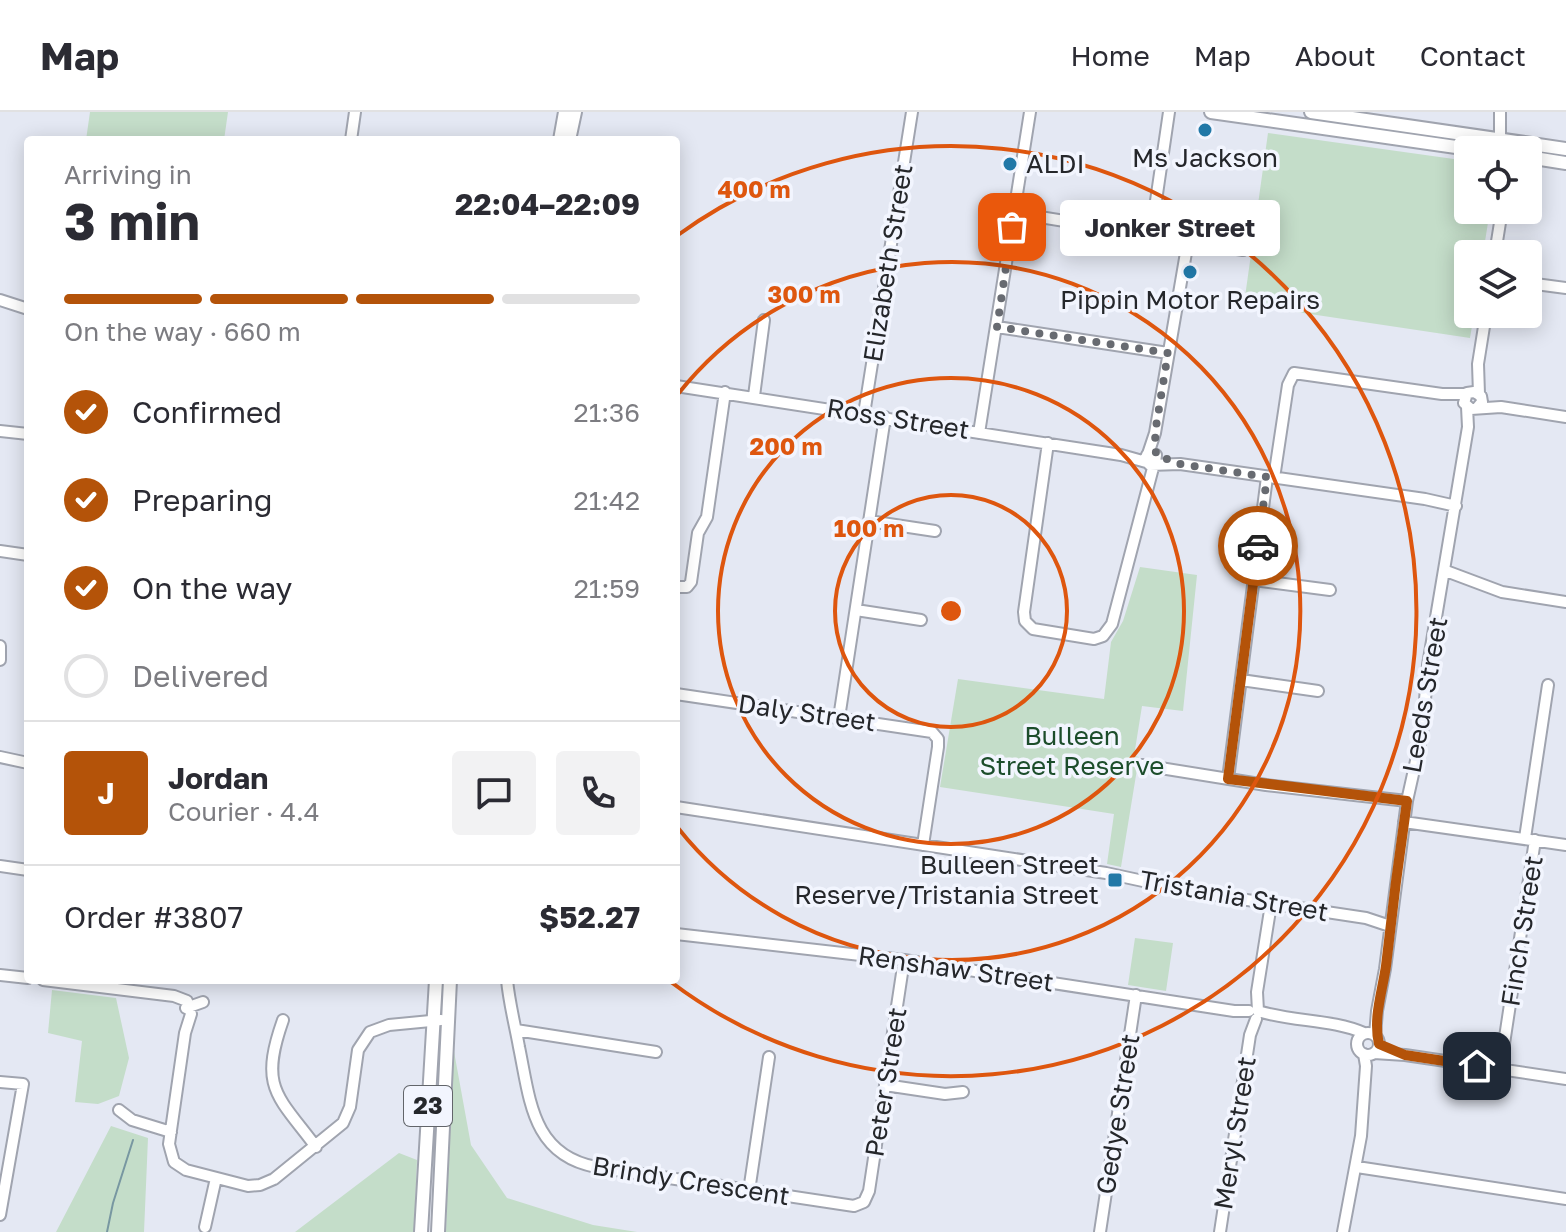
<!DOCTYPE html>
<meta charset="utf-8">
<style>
body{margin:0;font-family:"Golos Text",sans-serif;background:#f2f2f3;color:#2b2b33;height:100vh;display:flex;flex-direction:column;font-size:30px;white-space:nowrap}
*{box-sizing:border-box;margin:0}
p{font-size:26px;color:#7c7c81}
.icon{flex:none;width:44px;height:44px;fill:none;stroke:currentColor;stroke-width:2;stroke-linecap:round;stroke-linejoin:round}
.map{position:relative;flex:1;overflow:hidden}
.side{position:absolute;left:24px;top:24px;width:656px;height:848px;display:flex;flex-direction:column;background:#fff;border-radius:8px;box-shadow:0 4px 20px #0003}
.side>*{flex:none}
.controls{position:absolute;left:1454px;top:24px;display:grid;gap:16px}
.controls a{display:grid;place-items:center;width:88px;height:88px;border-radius:8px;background:#fff;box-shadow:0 4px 20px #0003;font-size:40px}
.pin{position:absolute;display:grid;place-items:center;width:68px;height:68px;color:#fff;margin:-34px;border-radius:16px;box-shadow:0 4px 12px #0006}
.courier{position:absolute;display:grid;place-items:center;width:80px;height:80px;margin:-40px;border:6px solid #b45309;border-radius:50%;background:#fff;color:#222;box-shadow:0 2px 10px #0007}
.bubble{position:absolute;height:56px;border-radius:8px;background:#fff;box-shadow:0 4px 20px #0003;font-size:26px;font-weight:700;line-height:56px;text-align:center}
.head em{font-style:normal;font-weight:700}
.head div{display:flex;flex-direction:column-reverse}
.head{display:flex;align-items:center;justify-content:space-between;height:136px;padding:0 40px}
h1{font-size:52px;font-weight:700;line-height:60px}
.bar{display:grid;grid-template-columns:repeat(4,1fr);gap:12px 8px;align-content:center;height:96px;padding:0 40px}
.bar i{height:10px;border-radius:6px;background:#e1e1e2}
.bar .active{background:#b45309}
.bar p{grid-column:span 4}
.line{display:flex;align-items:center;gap:20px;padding:0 40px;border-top:2px solid #e1e1e2}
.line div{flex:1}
.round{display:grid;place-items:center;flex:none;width:84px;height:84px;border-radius:8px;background:#f2f2f3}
ol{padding:0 40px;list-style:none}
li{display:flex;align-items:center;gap:24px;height:88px}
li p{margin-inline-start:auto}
li .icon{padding:8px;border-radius:50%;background:#b45309;color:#fff;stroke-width:4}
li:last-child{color:#7c7c81}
li i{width:44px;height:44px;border:4px solid #e1e1e2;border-radius:50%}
header{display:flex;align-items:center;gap:48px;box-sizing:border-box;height:112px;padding:0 40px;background:#fff;border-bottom:2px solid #e1e1e2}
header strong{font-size:38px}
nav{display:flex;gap:44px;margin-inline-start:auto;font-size:28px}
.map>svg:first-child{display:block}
.green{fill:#c4ddc9}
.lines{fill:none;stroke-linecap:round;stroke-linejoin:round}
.stream{stroke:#7897a1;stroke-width:2}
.minor-casing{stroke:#a0a4af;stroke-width:14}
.major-casing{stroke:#a0a4af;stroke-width:16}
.minor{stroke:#fff;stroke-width:10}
.major{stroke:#fff;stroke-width:12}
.done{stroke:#686b71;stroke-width:8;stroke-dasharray:0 14.4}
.route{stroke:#b45309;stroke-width:10}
.ring{fill:none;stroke:#de560e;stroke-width:4}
.poi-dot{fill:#2178a7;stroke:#f2f5fe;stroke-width:3}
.labels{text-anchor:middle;stroke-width:7;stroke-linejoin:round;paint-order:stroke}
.shield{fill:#f2f5fe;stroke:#62656a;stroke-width:2}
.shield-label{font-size:24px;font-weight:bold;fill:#25272b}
.poi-label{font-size:26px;fill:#25272b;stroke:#f2f5fe}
.street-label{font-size:26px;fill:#25272b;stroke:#f2f5fe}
.park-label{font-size:26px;fill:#1c4d2b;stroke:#f2f5fe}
.centre{fill:#de560e;stroke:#f2f5fe;stroke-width:4}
.ring-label{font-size:24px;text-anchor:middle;font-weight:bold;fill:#de560e;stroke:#f2f5fe;stroke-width:7;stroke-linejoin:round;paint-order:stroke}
</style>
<header>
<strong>Map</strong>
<nav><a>Home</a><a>Map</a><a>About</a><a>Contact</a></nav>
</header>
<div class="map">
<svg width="1566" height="1120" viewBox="0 0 1566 1120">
<rect width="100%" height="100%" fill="#e4e8f3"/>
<path class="green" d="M90 0H228L224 28H86Z
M1268 21 1468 49V98H1490L1483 142H1468V202H1474L1470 226 1244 192Z
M1140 455 1197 463 1183 599 1142 594 1134 644 1139 645 1121 755 1107 752 1114 702 940 675 958 567 1104 587 1111 530 1123 509Z
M1135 826 1173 831 1166 879 1128 873Z
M52 878 116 886 129 946 119 984 98 992 75 990 82 929 48 921Z
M451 923 471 1033 507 1086 593 1113 637 1120H446Z
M111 1014 148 1026 144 1120H56Z
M399 1041 417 1048 414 1120H295Z"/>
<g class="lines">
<path class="stream" d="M107 1120 113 1091 133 1028"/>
<g class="minor-casing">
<path id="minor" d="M1500 27V0
M351 28 355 0
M1015 101 1243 138
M1151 123 1169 0
M1495 142 1502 98
M1528 171 1566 176
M0 188 28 197
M997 215 1168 241
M676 274 1121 343 1146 350
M1479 282 1478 252 1486 202
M754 284 764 208
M1477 296 1482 290 1481 284 1474 280 1467 281 1464 291 1471 297 1501 295 1566 305
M864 302 912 0
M0 319 28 322
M979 321 1030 0
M1048 331 1024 500 1025 509 1033 517 1094 527 1103 524 1112 512 1154 352
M1148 342 1155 321 1188 129
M1155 351 1156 343H1147L1145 348 1150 353 1180 352 1425 387 1456 394
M1274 366 1288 273 1294 261 1442 282H1466
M869 409 935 419
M0 439 28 443
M1446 459 1502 480 1566 490
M1254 468 1330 478
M676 475H687L691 470 698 421 707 405 725 280
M856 498 921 508
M0 534V548
M1241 568 1318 579
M676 582 932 620 938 627V635L923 733
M839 606 885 305
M0 645 28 651
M1142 653 1266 673 1407 689
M1228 667 1267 365
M676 695 1106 761 1194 780 1366 806 1390 814
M1404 710 1566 733
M1525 726 1548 573
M0 754 28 758
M676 822 904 848 1234 899H1249
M0 863 28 866
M43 868 174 884 187 889 191 902 185 921 169 1032 174 1050 186 1058 248 1074 260 1073 274 1067 343 1011 350 995 358 938 370 920 389 913 441 908
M507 868C509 890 515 913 519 935 530 988 532 1043 596 1055L854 1094 864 1090 869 1079 904 848
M186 896 203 890
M1258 899C1293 910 1332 907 1364 921
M1258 899 1257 880 1271 792
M283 908C259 976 277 983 316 1035
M516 918 656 940
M1357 932a11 11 0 1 1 22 0a11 11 0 1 1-22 0Z
M1375 923 1377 899 1385 857 1407 689 1422 622 1428 553 1468 315 1467 295
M1374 941 1405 943 1566 967
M1500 958 1535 728
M0 970 23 972 0 1103
M885 973 945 982 963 980
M119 998 132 1008 171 1020
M1357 1055 1566 1087
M749 1079 769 945
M205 1115 216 1066
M1100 1120 1136 883
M1220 1120 1250 923 1256 907
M1343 1120 1361 1024 1366 954 1364 942"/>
</g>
<g class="major-casing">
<path id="major" d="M1211 0 1477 38
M1311 0 1566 37
M560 28 565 0
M569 28 575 0
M1528 45 1566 51
M421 1120 436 868
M438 1120 450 868"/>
</g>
<use href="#minor" class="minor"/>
<use href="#major" class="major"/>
</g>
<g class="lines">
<path class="done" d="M1012 115 997 215 1168 241 1155 321 1156 343 1180 352 1267 365 1258 434"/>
<path class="route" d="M1258 434 1228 667 1407 689C1399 744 1392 799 1386 854 1382 881 1373 906 1379 932L1405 943 1477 954"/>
</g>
<g class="ring">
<circle cx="951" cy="499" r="116"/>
<circle cx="951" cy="499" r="233"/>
<path d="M678 282A349 349 0 1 1 678 716"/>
<path d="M678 123A465 465 0 1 1 671 870"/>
</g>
<g class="poi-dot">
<circle cx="1205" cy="18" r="8"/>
<circle cx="1010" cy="52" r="8"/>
<circle cx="1190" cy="160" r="8"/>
<rect x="1107" y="760" width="16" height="16" rx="4"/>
</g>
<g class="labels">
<rect class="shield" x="404" y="974" width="48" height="40" rx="6"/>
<g class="shield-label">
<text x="428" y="1002">23</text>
</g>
<g class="poi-label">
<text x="1205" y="55">Ms Jackson</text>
<text x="1026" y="61" text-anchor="start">ALDI</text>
<text x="1190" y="197">Pippin Motor Repairs</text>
<text x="1099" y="762" text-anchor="end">Bulleen Street<tspan x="1099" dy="30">Reserve/Tristania Street</tspan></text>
</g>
<g class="street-label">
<text transform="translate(888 151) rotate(-81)" y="9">Elizabeth Street</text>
<text transform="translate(898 307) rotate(9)" y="9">Ross Street</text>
<text transform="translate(1425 583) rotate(-80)" y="9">Leeds Street</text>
<text transform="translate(807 601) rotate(8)" y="9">Daly Street</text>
<text transform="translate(1234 784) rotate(10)" y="9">Tristania Street</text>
<text transform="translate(1522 819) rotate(-81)" y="9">Finch Street</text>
<text transform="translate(956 857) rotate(8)" y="9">Renshaw Street</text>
<text transform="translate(886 970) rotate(-81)" y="9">Peter Street</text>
<text transform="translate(1118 1002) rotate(-81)" y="9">Gedye Street</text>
<text transform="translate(1235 1021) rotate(-81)" y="9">Meryl Street</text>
<text transform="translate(691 1069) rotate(9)" y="9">Brindy Crescent</text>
</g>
<g class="park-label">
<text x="1072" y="633">Bulleen<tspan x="1072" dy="30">Street Reserve</tspan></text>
</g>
</g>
<circle cx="951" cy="499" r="12" class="centre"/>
<g class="ring-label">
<text x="754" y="86">400 m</text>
<text x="804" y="191">300 m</text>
<text x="786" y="343">200 m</text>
<text x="869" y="425">100 m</text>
</g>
</svg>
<div class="controls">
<a><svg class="icon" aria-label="locate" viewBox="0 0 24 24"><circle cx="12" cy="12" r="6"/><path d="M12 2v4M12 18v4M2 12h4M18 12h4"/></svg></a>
<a><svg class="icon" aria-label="layers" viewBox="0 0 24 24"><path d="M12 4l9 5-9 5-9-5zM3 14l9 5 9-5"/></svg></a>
</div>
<div class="pin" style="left:1012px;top:115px;background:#ea580c"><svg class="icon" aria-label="bag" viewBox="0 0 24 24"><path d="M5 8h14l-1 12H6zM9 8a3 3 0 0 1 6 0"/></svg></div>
<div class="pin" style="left:1477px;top:954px;background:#1f2937"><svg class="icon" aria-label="home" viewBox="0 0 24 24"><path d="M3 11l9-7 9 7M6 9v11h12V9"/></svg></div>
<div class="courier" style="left:1258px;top:434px"><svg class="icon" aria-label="car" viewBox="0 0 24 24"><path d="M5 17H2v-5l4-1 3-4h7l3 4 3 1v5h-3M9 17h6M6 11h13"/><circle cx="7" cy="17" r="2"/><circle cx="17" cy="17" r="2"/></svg></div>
<div class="bubble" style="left:1060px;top:88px;width:220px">Jonker Street</div>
<section class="side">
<div class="head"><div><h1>3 min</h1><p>Arriving in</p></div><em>22:04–22:09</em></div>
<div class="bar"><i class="active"></i><i class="active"></i><i class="active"></i><i></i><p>On the way · 660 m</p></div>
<ol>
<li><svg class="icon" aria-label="check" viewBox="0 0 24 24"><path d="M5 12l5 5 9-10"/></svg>Confirmed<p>21:36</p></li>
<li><svg class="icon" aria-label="check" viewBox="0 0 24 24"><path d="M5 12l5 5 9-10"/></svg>Preparing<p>21:42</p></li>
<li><svg class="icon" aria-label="check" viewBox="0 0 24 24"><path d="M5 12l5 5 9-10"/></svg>On the way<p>21:59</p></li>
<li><i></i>Delivered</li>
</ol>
<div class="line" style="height:144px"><b class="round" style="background:#b45309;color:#fff">J</b><div><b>Jordan</b><p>Courier · 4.4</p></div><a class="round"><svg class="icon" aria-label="chat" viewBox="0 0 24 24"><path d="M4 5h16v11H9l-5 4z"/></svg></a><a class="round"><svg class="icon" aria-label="phone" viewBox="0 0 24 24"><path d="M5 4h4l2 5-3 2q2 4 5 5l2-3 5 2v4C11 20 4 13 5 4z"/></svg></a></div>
<div class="line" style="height:104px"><div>Order #3807</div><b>$52.27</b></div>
</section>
</div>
